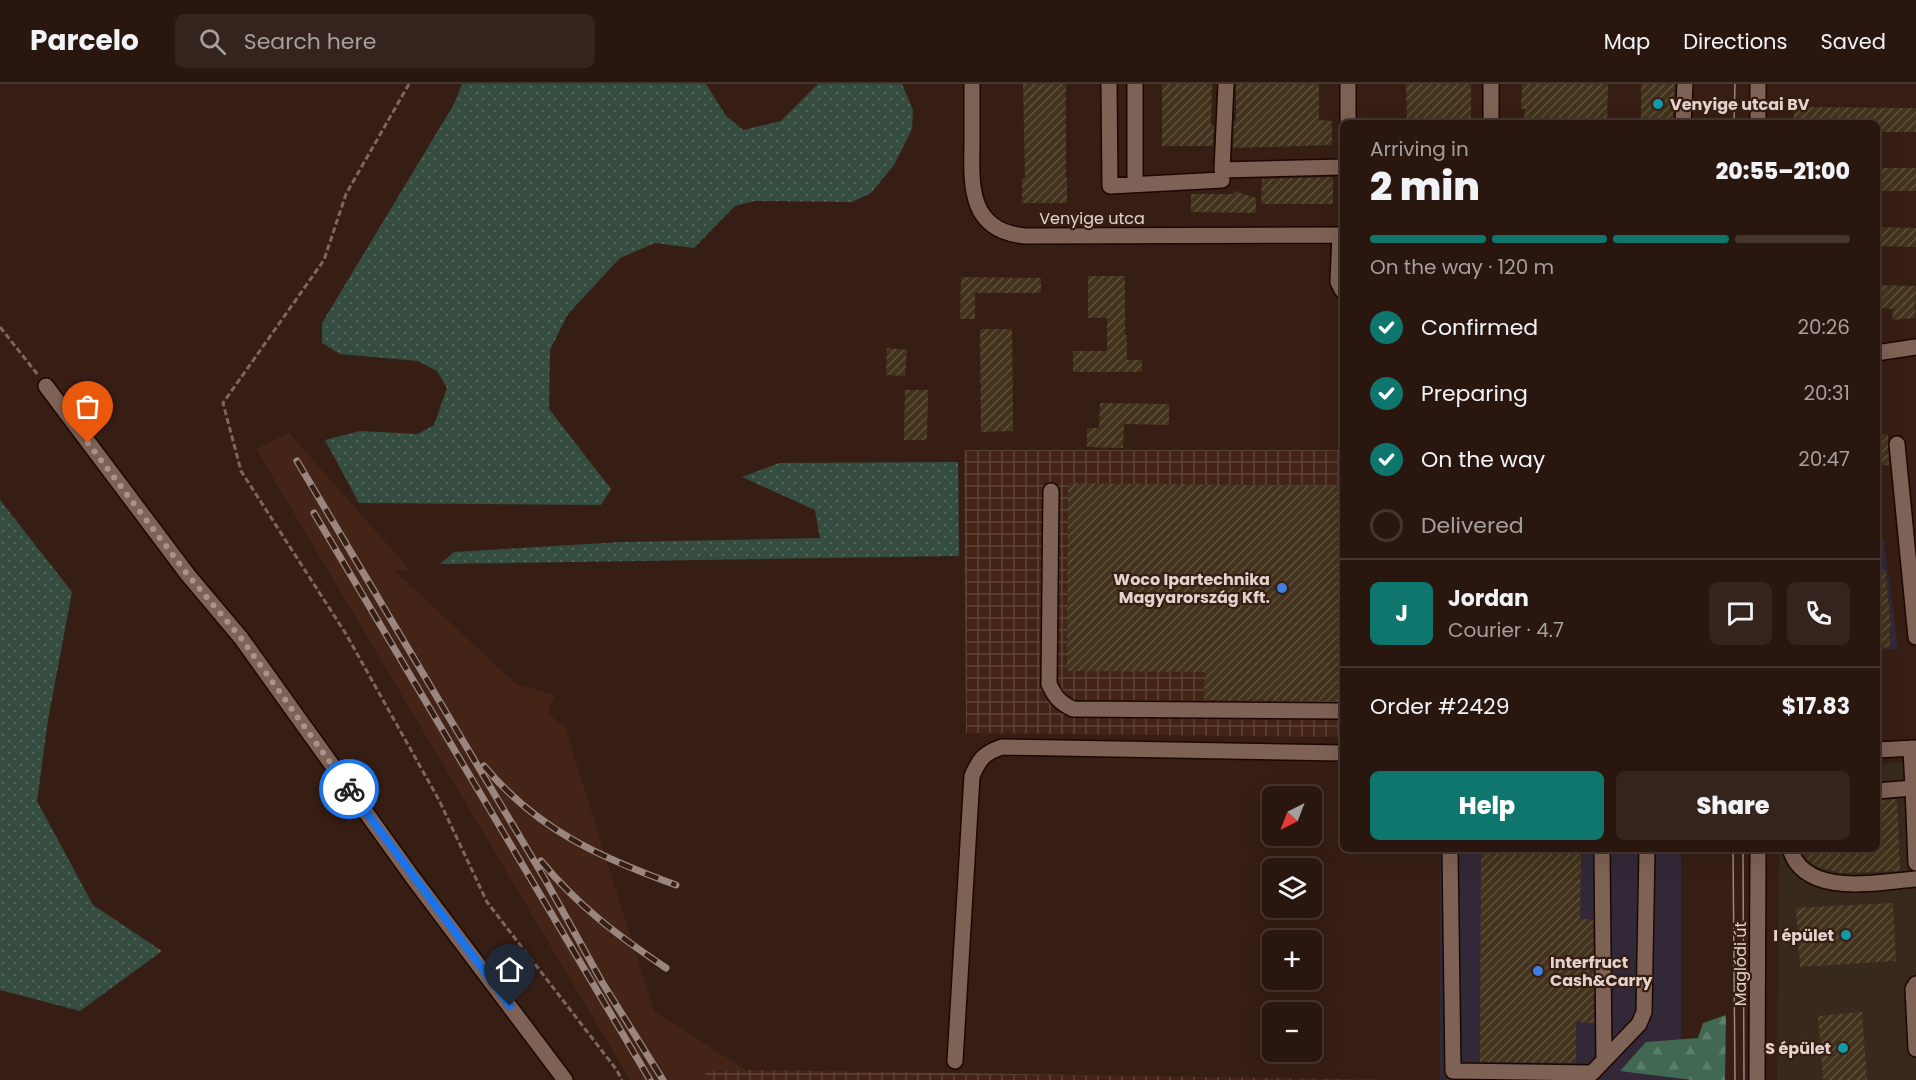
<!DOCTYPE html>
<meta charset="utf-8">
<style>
body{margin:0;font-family:Poppins,sans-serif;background:#35231d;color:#f1f3f6;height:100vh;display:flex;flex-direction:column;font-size:22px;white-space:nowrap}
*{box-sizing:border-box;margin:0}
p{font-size:20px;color:#a59f9e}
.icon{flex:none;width:33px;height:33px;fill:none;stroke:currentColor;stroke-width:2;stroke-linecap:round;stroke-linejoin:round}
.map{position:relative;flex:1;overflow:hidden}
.drawer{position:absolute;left:1340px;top:36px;width:540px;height:732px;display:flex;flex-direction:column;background:#29160f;border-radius:9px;box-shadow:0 6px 24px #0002,0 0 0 2px #45352f}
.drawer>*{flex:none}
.needle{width:39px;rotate:222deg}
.buttons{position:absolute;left:1262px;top:702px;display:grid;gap:12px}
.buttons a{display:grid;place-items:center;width:60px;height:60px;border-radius:9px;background:#29160f;box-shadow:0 6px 24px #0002,0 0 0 2px #45352f;font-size:30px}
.pin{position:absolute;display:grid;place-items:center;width:51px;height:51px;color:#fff;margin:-62px -26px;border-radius:50% 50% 50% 0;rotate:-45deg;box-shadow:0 0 6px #0007}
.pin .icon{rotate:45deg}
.courier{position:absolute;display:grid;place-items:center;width:60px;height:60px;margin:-30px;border:4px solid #1a73e8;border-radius:50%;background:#fff;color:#222;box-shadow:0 2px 8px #0007}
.summary em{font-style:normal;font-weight:800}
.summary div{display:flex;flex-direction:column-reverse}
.summary{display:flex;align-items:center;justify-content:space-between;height:102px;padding:0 30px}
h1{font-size:39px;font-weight:800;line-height:45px}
.bar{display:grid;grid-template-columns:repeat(4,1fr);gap:9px 6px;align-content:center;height:72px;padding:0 30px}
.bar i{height:8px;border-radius:4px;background:#45352f}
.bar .active{background:#0f766e}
.bar p{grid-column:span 4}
.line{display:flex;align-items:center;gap:15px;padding:0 30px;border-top:2px solid #45352f}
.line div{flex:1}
.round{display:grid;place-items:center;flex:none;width:63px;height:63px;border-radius:9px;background:#35231d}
ol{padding:0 30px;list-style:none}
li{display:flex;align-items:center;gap:18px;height:66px}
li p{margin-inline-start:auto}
li .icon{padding:6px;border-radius:50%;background:#0f766e;color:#fff;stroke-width:4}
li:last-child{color:#a59f9e}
li i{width:33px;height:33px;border:3px solid #45352f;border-radius:50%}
.primary-button{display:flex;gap:12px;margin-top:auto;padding:12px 30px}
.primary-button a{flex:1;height:69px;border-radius:9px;background:#0f766e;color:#fff;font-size:24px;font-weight:800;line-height:69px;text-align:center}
.primary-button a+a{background:#35231d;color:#f1f3f6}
header{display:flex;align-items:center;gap:36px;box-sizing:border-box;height:84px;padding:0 30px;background:#29160f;border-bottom:2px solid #45352f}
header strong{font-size:28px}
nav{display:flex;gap:33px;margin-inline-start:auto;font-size:21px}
.search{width:420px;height:54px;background:#35231d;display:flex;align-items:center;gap:15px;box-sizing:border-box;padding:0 21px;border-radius:9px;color:#a59f9e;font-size:22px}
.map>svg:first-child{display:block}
.commercial{fill:#332837}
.industrial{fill:url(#industrial-grid)}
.built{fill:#432417}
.medical{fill:#372a1c}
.green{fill:url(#green-dots)}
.forest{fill:url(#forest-firs)}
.building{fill:url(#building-hatch)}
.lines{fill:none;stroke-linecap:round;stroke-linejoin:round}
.minor-casing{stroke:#1d0702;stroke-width:18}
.path{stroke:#7c665e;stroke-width:3;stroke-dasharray:6 3;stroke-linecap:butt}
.minor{stroke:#7f6256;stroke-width:15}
.tram{stroke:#9a867e;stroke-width:1.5}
.rail-casing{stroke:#9a867e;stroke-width:7}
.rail{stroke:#371e14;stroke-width:4.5;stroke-dasharray:14;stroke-linecap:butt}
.done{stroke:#a7948c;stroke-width:6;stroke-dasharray:0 10.8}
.route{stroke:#1a73e8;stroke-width:8}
.culture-dot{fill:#0f9aa8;stroke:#371e14;stroke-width:2}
.shop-dot{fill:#3f7fe0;stroke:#371e14;stroke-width:2}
.labels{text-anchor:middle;stroke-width:4.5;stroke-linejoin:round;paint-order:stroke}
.poi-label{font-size:16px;font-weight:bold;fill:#e4d3cd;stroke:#371e14;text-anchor:end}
.street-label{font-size:16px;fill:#e4d3cd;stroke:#371e14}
</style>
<header>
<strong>Parcelo</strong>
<div class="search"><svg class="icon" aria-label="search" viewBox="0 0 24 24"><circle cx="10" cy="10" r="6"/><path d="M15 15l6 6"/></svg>Search here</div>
<nav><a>Map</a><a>Directions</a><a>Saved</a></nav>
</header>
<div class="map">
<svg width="1916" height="996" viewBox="0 0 1916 996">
<defs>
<pattern id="industrial-grid" width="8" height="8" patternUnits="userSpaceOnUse" patternTransform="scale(1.5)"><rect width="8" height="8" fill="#432417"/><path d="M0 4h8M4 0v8" fill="none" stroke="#5e4338"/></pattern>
<pattern id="green-dots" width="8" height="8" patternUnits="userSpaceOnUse" patternTransform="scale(1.5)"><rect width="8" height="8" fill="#354d40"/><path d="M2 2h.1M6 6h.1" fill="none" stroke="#52665a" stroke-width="1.8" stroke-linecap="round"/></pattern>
<pattern id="forest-firs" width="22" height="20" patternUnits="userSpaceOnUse" patternTransform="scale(1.5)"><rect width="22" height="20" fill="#406853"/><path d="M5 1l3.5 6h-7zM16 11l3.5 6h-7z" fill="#5b7d6b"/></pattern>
<pattern id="building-hatch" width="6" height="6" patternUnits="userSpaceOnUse" patternTransform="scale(1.5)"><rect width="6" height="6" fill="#43331c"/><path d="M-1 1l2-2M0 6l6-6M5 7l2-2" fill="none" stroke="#5e503c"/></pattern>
</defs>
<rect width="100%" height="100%" fill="#371e14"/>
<path class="commercial" d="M1884 455 1898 565 1877 566V456Z
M1440 765H1681V996H1440Z"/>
<path class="industrial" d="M964 366H1342V653L966 649Z
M746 986 1406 996H706L705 987Z"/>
<path class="built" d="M289 349 411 487 394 486 516 600 555 611 548 630 565 643 654 927 746 986 705 987 706 996H630L256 365Z"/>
<path class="medical" d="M1916 677V996H1777L1779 765H1876L1877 680Z"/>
<path class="green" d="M462 0H706L726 32 743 46 781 37 818 0H902L913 26 912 45 894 81 871 109 852 118 754 117 735 122 694 164 655 159 620 174 568 230 550 266 549 325 611 405 601 421 359 419 325 356 360 347 418 350 434 341 447 304 437 287 418 277 340 270 322 259V239L454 20Z
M958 378 959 472 440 480 454 468 621 458 820 454 815 426 742 393 779 379Z
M0 416 72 508 48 636 37 717 93 821 162 867 80 927 0 906Z"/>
<path class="forest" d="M1726 931 1725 996H1692L1620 987 1646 958 1698 954 1703 939Z"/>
<path class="building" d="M1023 0H1066V94H1067V119H1022V94H1025Z
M1162 0H1212L1211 41H1214L1213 62H1162Z
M1236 0H1319V36L1332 37V61L1233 64 1234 37H1236Z
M1406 0H1471V39H1407Z
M1522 0H1608L1607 39H1524L1525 25H1521Z
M1641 0H1675L1673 39H1641Z
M1794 23 1916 24V48H1876V39H1794Z
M1876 84H1916V107H1876Z
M1333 93V120H1261L1262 95Z
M1234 107 1256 114V129L1191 128V110H1233Z
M1876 143 1916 144V163L1876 162Z
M1088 192H1125V251H1127V276H1142V288H1073V267H1107V234H1088Z
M961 193 1041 194V209H975V235H960Z
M1876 201 1916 202 1915 234 1892 236 1893 225 1876 224Z
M980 245H1012L1013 347 981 348Z
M887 264 907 266 905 292 886 291Z
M905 306H928L927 356H904Z
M1100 319 1169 320V341L1124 340 1123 364 1087 363V344H1099Z
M1888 350 1889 381 1876 382V351Z
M1068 399 1342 402V617L1204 616 1205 588 1067 587Z
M1876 485H1885L1891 544H1889L1890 563 1876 564Z
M1897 715 1900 787 1840 789 1816 782 1806 774 1801 765H1876V717Z
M1481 768 1581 769 1580 835H1593L1594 939 1576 938V979L1480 978Z
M1893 819 1896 877 1800 883 1796 824Z
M1862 928 1867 996H1823L1818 932Z"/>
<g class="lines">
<g class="minor-casing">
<path id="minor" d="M972 0C972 20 972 41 972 61 971 104 970 147 1025 152L1342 151
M1109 0 1110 102 1222 96
M1226 0 1222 86 1342 83
M1348 39V0
M1491 39V0
M1683 39 1685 0
M1758 39V0
M1135 100V0
M1340 151 1338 198 1342 206
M1876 269 1916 263
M46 302 188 491 241 554 413 794 565 996
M1897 360 1916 553
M1051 407 1049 600C1055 613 1060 619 1073 625L1342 627
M1876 666 1916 664
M1916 703 1913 704 1916 779
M1876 707 1913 704 1911 664
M1450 765 1453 987 1592 989 1639 940 1644 928 1647 765
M1602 765 1604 976
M1790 765C1805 814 1877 798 1916 795
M1916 900 1913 905 1916 965
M955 977 972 692C980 674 984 669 1002 663L1342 669
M1757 996 1758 765"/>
</g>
<path class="path" d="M409 0 346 110 324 176 223 319 241 387 346 550 439 716 487 818 616 985 622 996
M0 243 38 291"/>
<use href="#minor" class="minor"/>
<path class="tram" d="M1734 39 1735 0
M1733 765 1735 996
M1743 765 1744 996"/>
<g class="rail-casing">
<path id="rail" d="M297 377 546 797 602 898 663 996
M314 429 650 996
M484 682C538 746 599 773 676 801
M541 777C579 823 617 851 666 884"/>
</g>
<use href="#rail" class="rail"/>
</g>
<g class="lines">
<path class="done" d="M88 359 188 491 241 554 349 705"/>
<path class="route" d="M349 705 510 922"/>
</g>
<g class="culture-dot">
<circle cx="1658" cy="20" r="6"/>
<circle cx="1846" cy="851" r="6"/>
<circle cx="1843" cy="964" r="6"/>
</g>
<g class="shop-dot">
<circle cx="1282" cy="504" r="6"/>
<circle cx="1538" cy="887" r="6"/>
</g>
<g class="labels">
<g class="poi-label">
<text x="1670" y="26" text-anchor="start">Venyige utcai BV</text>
<text x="1270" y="501">Woco Ipartechnika<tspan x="1270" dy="18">Magyarország Kft.</tspan></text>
<text x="1834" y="857">I épület</text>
<text x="1550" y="884" text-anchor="start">Interfruct<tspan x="1550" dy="18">Cash&amp;Carry</tspan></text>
<text x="1831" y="970">S épület</text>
</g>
<g class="street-label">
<text x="1092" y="140">Venyige utca</text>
<text transform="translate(1740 880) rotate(-90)" y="6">Maglódi út</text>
</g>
</g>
</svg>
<div class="buttons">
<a><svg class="needle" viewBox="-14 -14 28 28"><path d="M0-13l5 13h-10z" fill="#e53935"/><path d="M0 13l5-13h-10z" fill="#a59f9e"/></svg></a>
<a><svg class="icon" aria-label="layers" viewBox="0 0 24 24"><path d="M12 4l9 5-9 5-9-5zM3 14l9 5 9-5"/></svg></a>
<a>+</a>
<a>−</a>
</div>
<div class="pin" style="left:88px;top:359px;background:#ea580c"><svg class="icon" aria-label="bag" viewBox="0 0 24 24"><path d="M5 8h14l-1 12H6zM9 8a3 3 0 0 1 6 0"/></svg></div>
<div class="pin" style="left:510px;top:922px;background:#1f2937"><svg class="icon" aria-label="home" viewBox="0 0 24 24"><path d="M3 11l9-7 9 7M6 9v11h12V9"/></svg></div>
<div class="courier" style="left:349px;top:705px"><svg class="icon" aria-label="bike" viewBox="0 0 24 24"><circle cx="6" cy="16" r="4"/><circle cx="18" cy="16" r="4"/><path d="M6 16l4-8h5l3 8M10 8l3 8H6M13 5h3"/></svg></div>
<section class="drawer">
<div class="summary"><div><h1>2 min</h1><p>Arriving in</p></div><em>20:55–21:00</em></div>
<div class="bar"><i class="active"></i><i class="active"></i><i class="active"></i><i></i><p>On the way · 120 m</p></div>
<ol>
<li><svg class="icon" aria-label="check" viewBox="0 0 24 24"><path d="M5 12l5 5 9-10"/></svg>Confirmed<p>20:26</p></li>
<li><svg class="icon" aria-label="check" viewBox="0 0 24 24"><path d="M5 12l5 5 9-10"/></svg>Preparing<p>20:31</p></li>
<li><svg class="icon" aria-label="check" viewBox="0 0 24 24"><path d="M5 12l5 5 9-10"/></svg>On the way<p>20:47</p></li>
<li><i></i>Delivered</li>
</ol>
<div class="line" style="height:108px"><b class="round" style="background:#0f766e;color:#fff">J</b><div><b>Jordan</b><p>Courier · 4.7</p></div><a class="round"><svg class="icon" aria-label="chat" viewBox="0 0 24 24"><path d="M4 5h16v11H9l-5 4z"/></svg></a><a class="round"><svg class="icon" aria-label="phone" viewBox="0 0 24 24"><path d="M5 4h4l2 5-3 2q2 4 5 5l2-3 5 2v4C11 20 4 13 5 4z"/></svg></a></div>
<div class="line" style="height:78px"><div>Order #2429</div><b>$17.83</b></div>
<div class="primary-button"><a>Help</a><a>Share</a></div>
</section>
</div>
